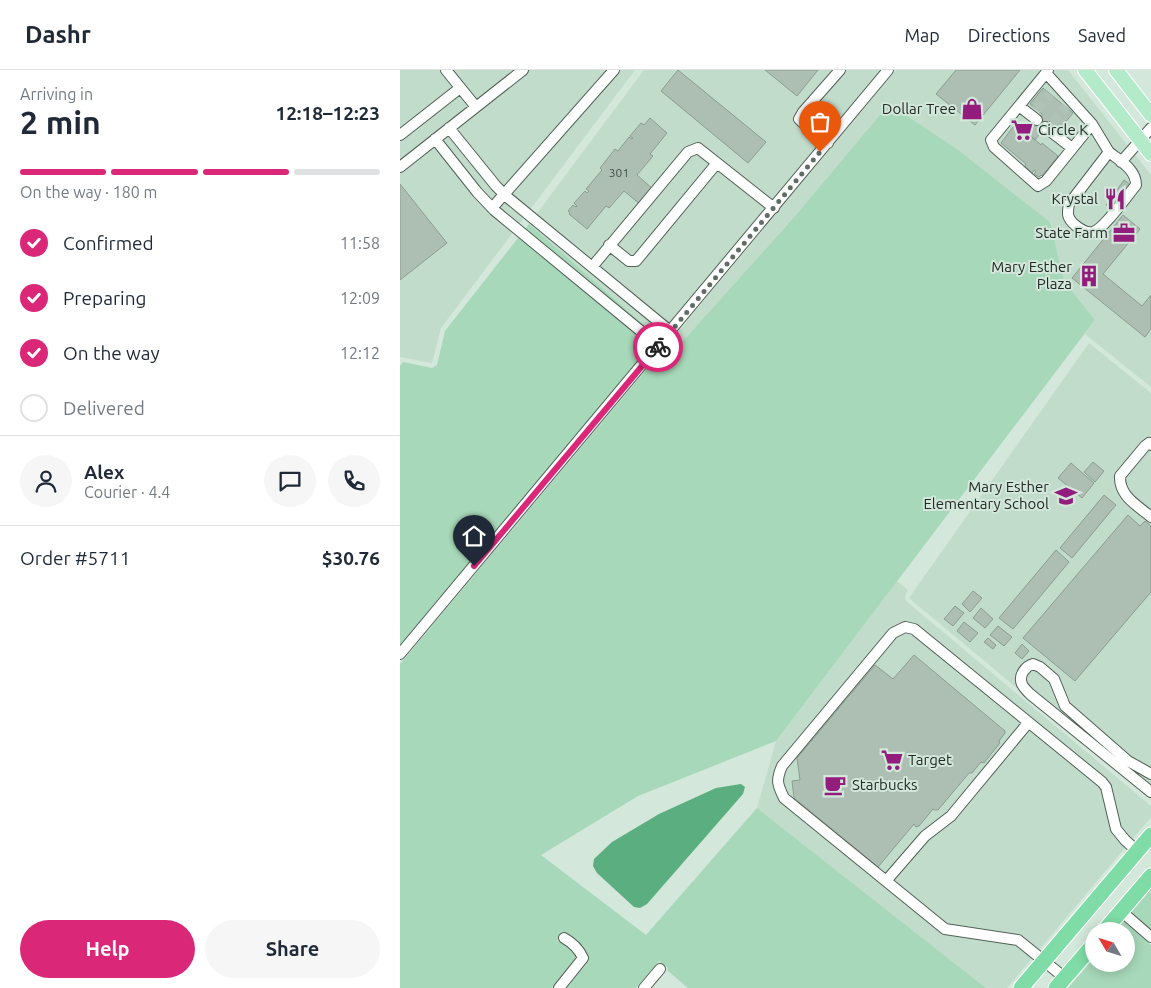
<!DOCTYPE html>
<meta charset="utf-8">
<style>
body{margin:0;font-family:Ubuntu,sans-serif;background:#f6f6f7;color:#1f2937;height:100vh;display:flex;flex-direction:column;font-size:19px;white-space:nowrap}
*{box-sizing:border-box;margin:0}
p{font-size:16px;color:#747a83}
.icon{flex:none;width:28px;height:28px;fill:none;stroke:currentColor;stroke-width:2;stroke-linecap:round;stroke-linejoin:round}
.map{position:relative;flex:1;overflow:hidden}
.sheet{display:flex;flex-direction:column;background:#fff;width:400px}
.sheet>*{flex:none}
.needle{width:32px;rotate:308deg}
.fabs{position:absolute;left:685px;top:852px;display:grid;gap:10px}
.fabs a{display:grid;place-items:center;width:50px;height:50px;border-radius:50%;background:#fff;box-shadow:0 2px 12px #0003;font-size:25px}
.pin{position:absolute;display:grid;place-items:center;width:42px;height:42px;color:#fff;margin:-51px -21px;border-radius:50% 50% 50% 0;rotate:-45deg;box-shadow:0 0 5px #0007}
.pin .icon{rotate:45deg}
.courier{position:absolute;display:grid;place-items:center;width:50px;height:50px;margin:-25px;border:4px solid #db2777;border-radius:50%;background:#fff;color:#222;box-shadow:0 1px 6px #0007}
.headline em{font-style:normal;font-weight:600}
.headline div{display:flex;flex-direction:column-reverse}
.headline{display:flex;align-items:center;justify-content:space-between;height:85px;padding:0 20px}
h1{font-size:32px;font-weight:600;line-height:38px}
.bar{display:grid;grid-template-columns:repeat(4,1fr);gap:8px 5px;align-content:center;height:60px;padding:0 20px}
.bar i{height:6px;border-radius:4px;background:#e0e1e3}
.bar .current{background:#db2777}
.bar p{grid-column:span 4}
.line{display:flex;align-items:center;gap:12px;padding:0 20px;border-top:1px solid #e0e1e3}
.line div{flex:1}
.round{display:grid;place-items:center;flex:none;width:52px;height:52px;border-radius:26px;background:#f6f6f7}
ol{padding:0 20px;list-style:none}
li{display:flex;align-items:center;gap:15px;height:55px}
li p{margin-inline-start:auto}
li .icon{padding:5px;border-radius:50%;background:#db2777;color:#fff;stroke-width:4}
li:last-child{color:#747a83}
li i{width:28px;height:28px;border:2px solid #e0e1e3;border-radius:50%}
.cta{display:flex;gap:10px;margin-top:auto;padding:10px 20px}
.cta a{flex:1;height:58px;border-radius:30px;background:#db2777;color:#fff;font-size:20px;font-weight:600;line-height:58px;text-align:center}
.cta a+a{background:#f6f6f7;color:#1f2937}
header{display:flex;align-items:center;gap:30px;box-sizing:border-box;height:70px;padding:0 25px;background:#fff;border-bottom:1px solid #e0e1e3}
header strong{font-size:24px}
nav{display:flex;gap:28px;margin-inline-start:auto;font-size:18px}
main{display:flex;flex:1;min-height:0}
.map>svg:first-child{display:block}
.built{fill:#c2dccb}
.green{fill:#a7d8b9}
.water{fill:#5aae7f}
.building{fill:#acbfb2;stroke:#8b9d91}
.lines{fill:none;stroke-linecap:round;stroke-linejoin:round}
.minor-tunnel{stroke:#b0c1b6;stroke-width:10;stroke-dasharray:10 5;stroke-linecap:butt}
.minor-casing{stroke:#506156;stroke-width:12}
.major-casing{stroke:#fff;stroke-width:16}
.highway-casing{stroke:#fff;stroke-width:17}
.minor{stroke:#fff;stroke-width:10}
.major{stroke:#b2eaca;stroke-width:14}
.highway{stroke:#7fdca6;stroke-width:15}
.done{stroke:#606c64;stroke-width:5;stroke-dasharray:0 9}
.route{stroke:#db2777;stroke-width:6}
.labels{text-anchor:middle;stroke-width:4;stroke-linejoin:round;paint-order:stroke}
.number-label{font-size:12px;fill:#444f48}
.poi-label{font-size:15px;fill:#222a25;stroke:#d3e7da;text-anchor:end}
</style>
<header>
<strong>Dashr</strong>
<nav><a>Map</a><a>Directions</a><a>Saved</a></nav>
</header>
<main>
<section class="sheet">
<div class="headline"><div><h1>2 min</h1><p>Arriving in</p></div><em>12:18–12:23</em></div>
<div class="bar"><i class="current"></i><i class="current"></i><i class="current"></i><i></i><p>On the way · 180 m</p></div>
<ol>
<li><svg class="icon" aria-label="check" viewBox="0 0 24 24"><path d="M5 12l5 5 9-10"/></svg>Confirmed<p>11:58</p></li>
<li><svg class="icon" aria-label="check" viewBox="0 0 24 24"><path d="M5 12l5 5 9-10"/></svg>Preparing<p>12:09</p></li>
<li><svg class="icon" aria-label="check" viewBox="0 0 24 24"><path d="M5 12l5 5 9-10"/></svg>On the way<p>12:12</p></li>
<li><i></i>Delivered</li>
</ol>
<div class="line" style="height:90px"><a class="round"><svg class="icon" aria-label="person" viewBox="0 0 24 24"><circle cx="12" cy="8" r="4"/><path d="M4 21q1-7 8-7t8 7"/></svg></a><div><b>Alex</b><p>Courier · 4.4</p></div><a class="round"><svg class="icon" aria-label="chat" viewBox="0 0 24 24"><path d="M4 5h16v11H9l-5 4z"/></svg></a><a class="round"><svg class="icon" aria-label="phone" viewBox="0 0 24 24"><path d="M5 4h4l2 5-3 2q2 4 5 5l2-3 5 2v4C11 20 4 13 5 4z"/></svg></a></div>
<div class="line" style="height:65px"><div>Order #5711</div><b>$30.76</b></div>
<div class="cta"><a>Help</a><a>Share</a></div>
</section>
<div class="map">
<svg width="751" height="918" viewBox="0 0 751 918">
<rect width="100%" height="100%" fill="#d3e7da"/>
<path class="built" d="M0 0H235L41 258 32 293 0 287Z
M244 0H480L258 267 129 154Z
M496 0H668L751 105V317L685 264 695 250 664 211 650 152 557 79 489 34 396 145 274 281 267 275Z
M689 273 751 323V730L509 528Z
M497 511 508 520 505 525 506 531 751 736V747L607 918H586L357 738 376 671Z"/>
<path class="green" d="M489 34 557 79 650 152 664 211 695 250 376 671 238 726 141 785 246 865 357 738 586 918H288L267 900 268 898 259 891 236 918H167L188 892C190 876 173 867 161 861L157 871C165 874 173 878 176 887L152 918H0V594L267 275 274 281 396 145Z
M129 154 258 267 0 575V296L3 292 32 298 37 295 45 261Z
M751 818V860L731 842Z
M724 851 751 875V918H668L694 888V894H726V861H715Z"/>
<path class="water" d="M341 714 345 717 343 724 247 834 240 838 234 837 197 803 193 796 194 789 212 772 259 744 316 718Z"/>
<path class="building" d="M278 0 366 72 348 93 261 21Z
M365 0H418L397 26Z
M556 0H620L575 55 536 24Z
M643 18 673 43 660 59 650 51 635 70 626 63 642 44 630 34Z
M250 48 267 63 250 84 253 86 237 105 254 120 241 135 224 121 209 138 206 136 187 159 169 144 170 143 168 141 173 135 176 137 177 136 174 133 185 121 187 123 189 121 186 119 202 100 200 98 215 79 218 81 229 67 232 69 233 68 230 66 241 53 244 55Z
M616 53 641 75 642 73 658 86 642 106 641 105 639 107 634 104 636 102 634 100 632 103 625 96 626 94 601 73Z
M724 110 731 115 712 139 706 135Z
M0 114 47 173 0 210Z
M723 145 740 159 703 204 742 236 751 225V259L745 267 672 208Z
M693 392 704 401 695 412 684 402Z
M671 393 694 413 682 428 658 408Z
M704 425 716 435 672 488 660 478Z
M728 445 740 456 745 451 751 456V522L675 611 623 568Z
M656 480 669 492 613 559 599 548Z
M573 521 582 528 570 542 562 534Z
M555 536 564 543 553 556 544 549Z
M581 538 593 549 585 558 573 548Z
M564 552 578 563 570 572 557 561Z
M598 556 612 567 604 576 590 565Z
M588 568 596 575 593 579 584 572Z
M622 574 629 581 622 589 615 583Z
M514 585 605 661V663L599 671 600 673 584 693 581 692 572 703H569L538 740H535L533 739 519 756 516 757 514 754 478 797 394 728 392 711 400 710 397 688 475 595 493 609Z"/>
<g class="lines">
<path class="minor-tunnel" d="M636 40 650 24
M652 53 666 36"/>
<g class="minor-casing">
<path id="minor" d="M46 0 76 37
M648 0 646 3 692 54 709 82
M646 3 591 70 594 77 638 116 646 111 692 54
M619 36 637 50
M645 57 672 78
M49 58 96 116 107 127 270 261
M0 65 60 18
M35 69 77 122 94 140 259 276
M428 73 401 51 399 49 403 42 440 0
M709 82C720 91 736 99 736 115 727 126 704 159 693 162 686 164 680 159 675 155 667 148 667 144 669 134Z
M721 92 751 58
M0 97 123 0
M92 138 214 0
M209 175 229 191H236L317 93
M192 197 288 82 298 78 374 138
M751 375 749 373 745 376 720 406C719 426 737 435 751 447
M0 584 488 0
M628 653 551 746 525 766 486 811 545 859 618 870 665 908
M751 704 728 691 665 636 654 609 640 597 633 594C626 596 618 605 622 614 623 617 627 621 630 624L751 722
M486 811 384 728C377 714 376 710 382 696L493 563 505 557 514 559 702 712 706 717 716 759 725 770 737 781
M721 841 751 867
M159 918 183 888C179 879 173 873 164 868
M244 918 260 899"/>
</g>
<g class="major-casing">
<path id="major" d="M685 0 751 84
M716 0 751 45"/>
</g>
<g class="highway-casing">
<path id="highway" d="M704 861 751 806
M621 918 751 765
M656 918 694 874"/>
</g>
<use href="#minor" class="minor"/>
<use href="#major" class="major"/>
<use href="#highway" class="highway"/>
</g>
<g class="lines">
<path class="done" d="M258 277 420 82"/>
<path class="route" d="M74 496 258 277"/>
</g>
<defs>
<g id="shop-bare" transform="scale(1.725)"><path d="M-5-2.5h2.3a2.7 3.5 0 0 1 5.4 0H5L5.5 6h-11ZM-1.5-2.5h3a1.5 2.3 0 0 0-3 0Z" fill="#921d7c" stroke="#d3e7da" stroke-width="2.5" paint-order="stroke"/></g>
<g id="supermarket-bare" transform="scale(1.725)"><path d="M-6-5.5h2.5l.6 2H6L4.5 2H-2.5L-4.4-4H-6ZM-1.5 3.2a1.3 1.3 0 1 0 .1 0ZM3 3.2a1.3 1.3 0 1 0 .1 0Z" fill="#921d7c" stroke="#d3e7da" stroke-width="2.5" paint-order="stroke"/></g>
<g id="restaurant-bare" transform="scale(1.725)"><path d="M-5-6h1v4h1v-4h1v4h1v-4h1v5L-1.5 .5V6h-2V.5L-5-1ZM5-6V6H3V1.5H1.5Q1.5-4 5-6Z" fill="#921d7c" stroke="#d3e7da" stroke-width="2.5" paint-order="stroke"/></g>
<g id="office-bare" transform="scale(1.725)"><path d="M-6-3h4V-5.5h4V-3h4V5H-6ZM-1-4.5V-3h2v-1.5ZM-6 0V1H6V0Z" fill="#921d7c" stroke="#d3e7da" stroke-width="2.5" paint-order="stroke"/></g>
<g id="building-bare" transform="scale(1.725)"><path d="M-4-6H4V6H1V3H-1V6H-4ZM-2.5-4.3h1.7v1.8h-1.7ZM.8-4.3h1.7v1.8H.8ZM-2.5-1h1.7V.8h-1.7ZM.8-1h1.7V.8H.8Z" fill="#921d7c" stroke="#d3e7da" stroke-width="2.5" paint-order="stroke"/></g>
<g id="school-bare" transform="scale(1.725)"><path d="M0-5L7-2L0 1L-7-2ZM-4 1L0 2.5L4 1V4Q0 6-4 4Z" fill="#921d7c" stroke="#d3e7da" stroke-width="2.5" paint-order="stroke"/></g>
<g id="cafe-bare" transform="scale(1.725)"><path d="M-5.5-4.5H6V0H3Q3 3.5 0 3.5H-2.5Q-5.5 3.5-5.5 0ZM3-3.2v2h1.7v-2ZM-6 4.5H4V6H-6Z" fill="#921d7c" stroke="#d3e7da" stroke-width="2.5" paint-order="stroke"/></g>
</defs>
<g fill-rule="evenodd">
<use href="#shop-bare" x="572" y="39"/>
<use href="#supermarket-bare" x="622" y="60"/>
<use href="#restaurant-bare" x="715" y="129"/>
<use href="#office-bare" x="724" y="163"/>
<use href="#building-bare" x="689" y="206"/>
<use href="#school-bare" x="666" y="426"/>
<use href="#supermarket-bare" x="492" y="690"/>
<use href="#cafe-bare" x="435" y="715"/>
</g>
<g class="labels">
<g class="number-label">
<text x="219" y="107">301</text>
</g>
<g class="poi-label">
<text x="556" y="44">Dollar Tree</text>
<text x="638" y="65" text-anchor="start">Circle K</text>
<text x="698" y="134">Krystal</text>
<text x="708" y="168">State Farm</text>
<text x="672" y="202">Mary Esther<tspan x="672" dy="17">Plaza</tspan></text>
<text x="649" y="422">Mary Esther<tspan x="649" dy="17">Elementary School</tspan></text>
<text x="508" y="695" text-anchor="start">Target</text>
<text x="452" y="720" text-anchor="start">Starbucks</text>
</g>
</g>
</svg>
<div class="fabs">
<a><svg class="needle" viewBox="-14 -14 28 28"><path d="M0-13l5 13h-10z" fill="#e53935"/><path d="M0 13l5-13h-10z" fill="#747a83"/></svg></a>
</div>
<div class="pin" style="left:420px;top:82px;background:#ea580c"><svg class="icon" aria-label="bag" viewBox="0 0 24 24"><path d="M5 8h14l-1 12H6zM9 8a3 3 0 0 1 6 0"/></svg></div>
<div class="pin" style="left:74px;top:496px;background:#1f2937"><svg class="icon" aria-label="home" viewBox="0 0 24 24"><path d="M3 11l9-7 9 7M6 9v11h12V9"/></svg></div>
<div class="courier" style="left:258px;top:277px"><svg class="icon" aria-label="bike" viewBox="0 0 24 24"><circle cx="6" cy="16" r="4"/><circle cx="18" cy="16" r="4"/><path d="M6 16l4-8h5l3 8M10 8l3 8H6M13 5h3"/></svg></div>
</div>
</main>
